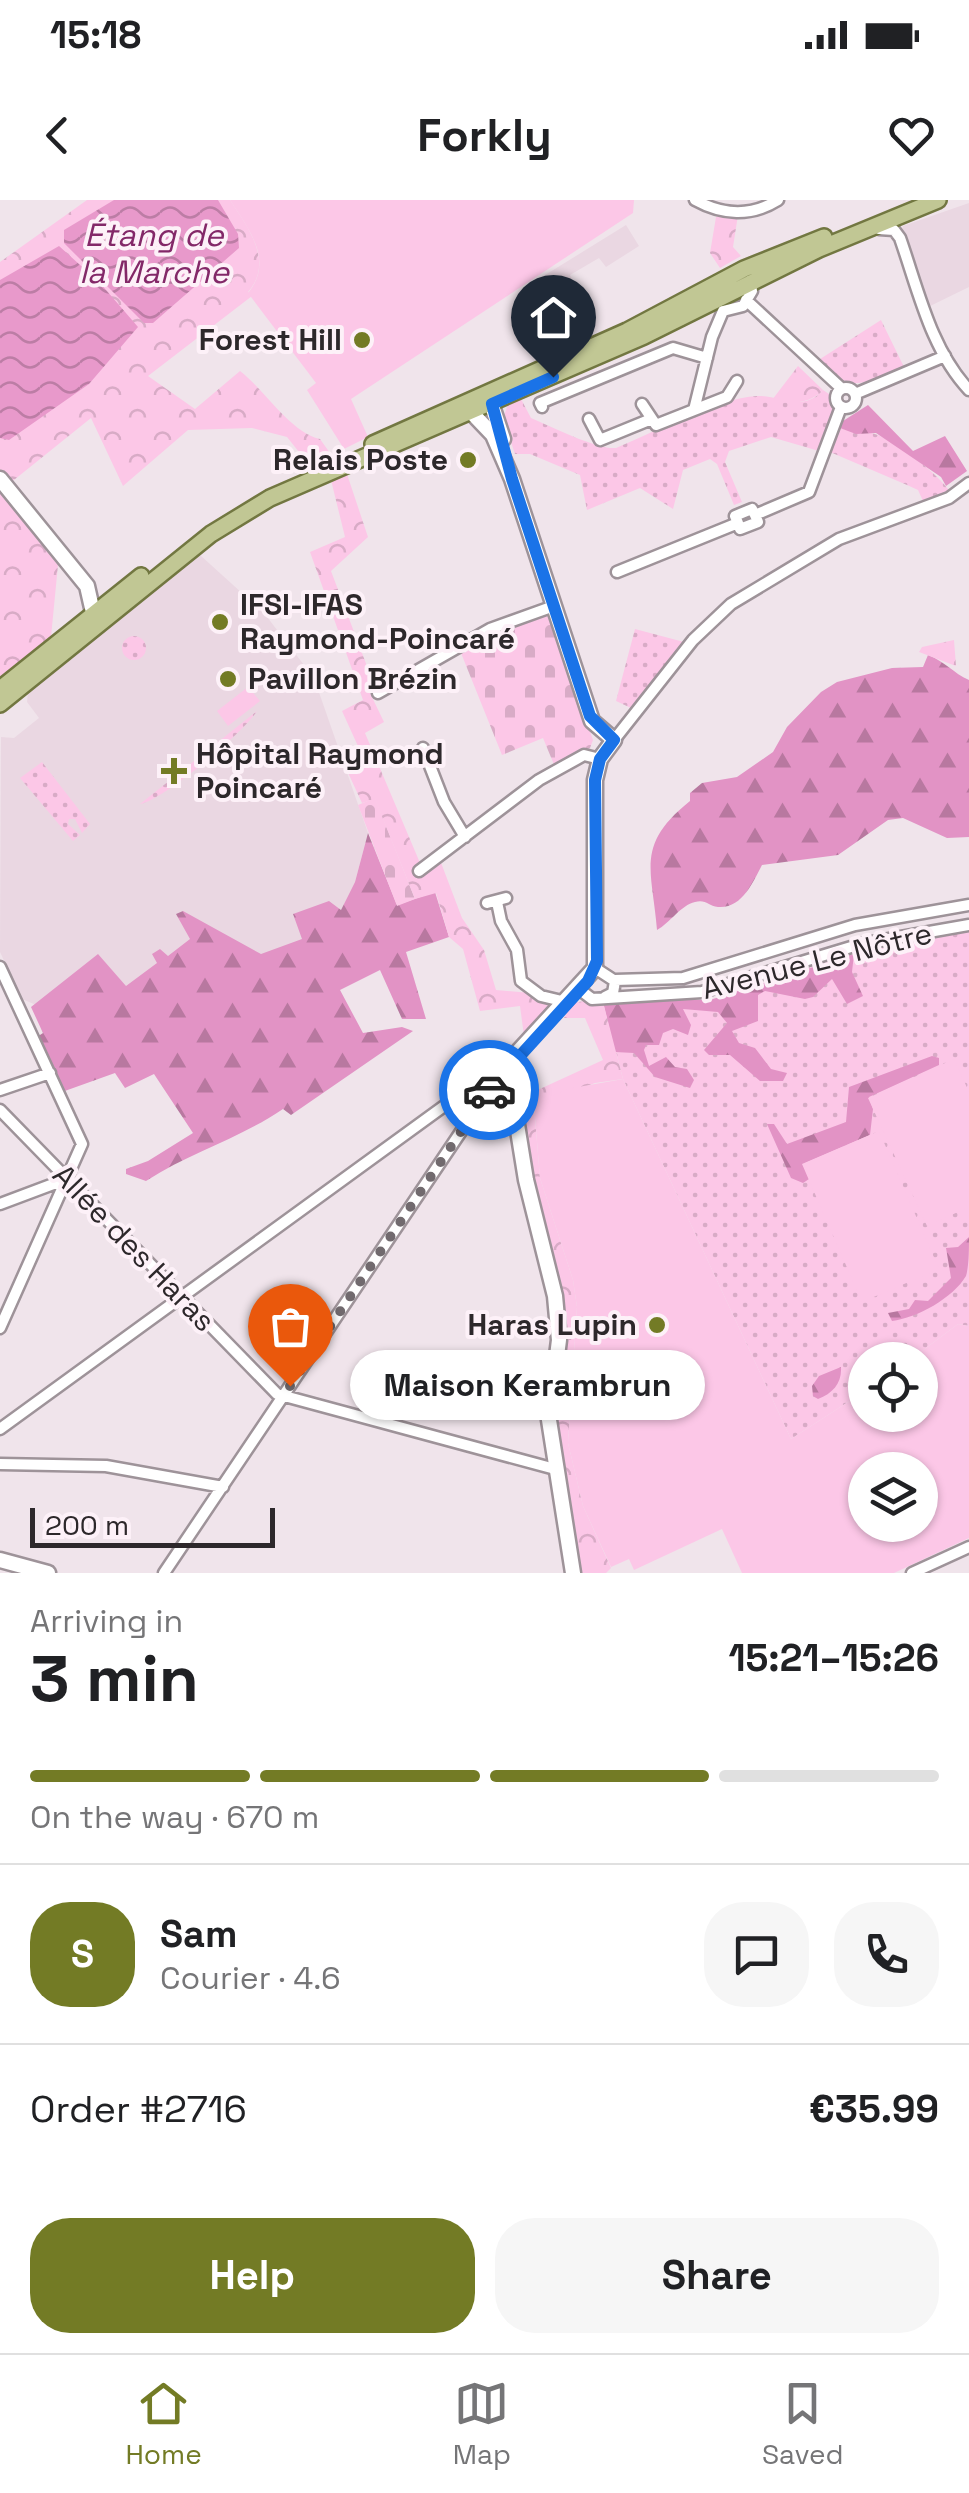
<!DOCTYPE html>
<meta charset="utf-8">
<style>
body{margin:0;font-family:"Space Grotesk",sans-serif;background:#f6f6f6;color:#202124;height:100vh;display:flex;flex-direction:column;font-size:38px;white-space:nowrap}
*{box-sizing:border-box;margin:0}
p{font-size:32px;color:#757577}
.icon{flex:none;width:55px;height:55px;fill:none;stroke:currentColor;stroke-width:2;stroke-linecap:round;stroke-linejoin:round}
.map{position:relative;height:1373px;overflow:hidden}
.sheet{display:flex;flex-direction:column;background:#fff;flex:1}
.sheet>*{flex:none}
.buttons{position:absolute;left:848px;top:1142px;display:grid;gap:20px}
.buttons a{display:grid;place-items:center;width:90px;height:90px;border-radius:50%;background:#fff;box-shadow:0 2px 8px #0004;font-size:50px}
.scale{position:absolute;left:30px;bottom:25px;width:245px;box-sizing:border-box;padding-left:10px;border:5px solid #2d282b;border-top:0;font-size:28px;line-height:35px;white-space:nowrap;color:#2d282b;-webkit-text-stroke:8px #fdf1f8;paint-order:stroke}
.pin{position:absolute;display:grid;place-items:center;width:85px;height:85px;color:#fff;margin:-102px -42px;border-radius:50% 50% 50% 0;rotate:-45deg;box-shadow:0 0 10px #0007}
.pin .icon{rotate:45deg}
.courier{position:absolute;display:grid;place-items:center;width:100px;height:100px;margin:-50px;border:8px solid #1a73e8;border-radius:50%;background:#fff;color:#222;box-shadow:0 2px 12px #0007}
.bubble{position:absolute;height:70px;border-radius:35px;background:#fff;box-shadow:0 2px 8px #0004;font-size:32px;font-weight:600;line-height:70px;text-align:center}
.overview em{font-style:normal;font-weight:600}
.overview div{display:flex;flex-direction:column-reverse}
.overview{display:flex;align-items:center;justify-content:space-between;height:170px;padding:0 30px}
h1{font-size:65px;font-weight:600;line-height:75px}
.bar{display:grid;grid-template-columns:repeat(4,1fr);gap:15px 10px;align-content:center;height:120px;padding:0 30px}
.bar i{height:12px;border-radius:8px;background:#e0e0e0}
.bar .active{background:#737b25}
.bar p{grid-column:span 4}
.line{display:flex;align-items:center;gap:25px;padding:0 30px;border-top:2px solid #e0e0e0}
.line div{flex:1}
.round{display:grid;place-items:center;flex:none;width:105px;height:105px;border-radius:40px;background:#f6f6f6}
.cta{display:flex;gap:20px;margin-top:auto;padding:20px 30px}
.cta a{flex:1;height:115px;border-radius:40px;background:#737b25;color:#fff;font-size:40px;font-weight:600;line-height:115px;text-align:center}
.cta a+a{background:#f6f6f6;color:#202124}
.status{display:flex;justify-content:space-between;align-items:center;height:70px;padding:0 50px;background:#fff;direction:ltr}
.status svg{height:28px;fill:currentColor}
header{display:flex;justify-content:space-between;align-items:center;height:130px;padding:0 30px;background:#fff;font-size:45px;font-weight:600}
.tab-bar{display:flex;justify-content:space-around;align-items:center;height:140px;border-top:2px solid #e0e0e0;background:#fff;font-size:28px;color:#757577}
.tab-bar a{display:grid;justify-items:center;gap:5px}
.tab-bar .active{color:#737b25}
.map>svg:first-child{display:block}
.built{fill:#ead7e2}
.grass{fill:url(#grass-dots)}
.forest{fill:url(#forest-firs)}
.cemetery{fill:url(#cemetery-stones)}
.park{fill:url(#park-crowns)}
.pitch{fill:#fcc7e7;fill-rule:evenodd}
.water{fill:url(#water-waves)}
.lines{fill:none;stroke-linecap:round;stroke-linejoin:round}
.street-casing{stroke:#9e9399;stroke-width:15}
.secondary-casing{stroke:#9e9399;stroke-width:19}
.primary-casing{stroke:#727741;stroke-width:20}
.street{stroke:#fff;stroke-width:10}
.secondary{stroke:#fff;stroke-width:14}
.primary{stroke:#c1c794;stroke-width:15}
.done{stroke:#716a6e;stroke-width:10;stroke-dasharray:0 18}
.route{stroke:#1a73e8;stroke-width:12}
.poi-dot{fill:#737b25;stroke:#fdf1f8;stroke-width:4}
.labels{text-anchor:middle;stroke-width:8;stroke-linejoin:round;paint-order:stroke}
.poi-label{font-size:30px;font-weight:bold;fill:#2d282b;stroke:#fdf1f8;text-anchor:end}
.street-label{font-size:30px;fill:#2d282b;stroke:#fdf1f8}
.water-label{font-size:32px;font-style:italic;fill:#832868;stroke:#fdf1f8}
</style>
<div class="status"><b>15:18</b><svg viewBox="0 0 49 12"><path d="M0 12V9h3v3zM5 12V6h3v6zM10 12V3h3v9zM15 12V0h3v12zM26 1h20v11H26zM47 4h2v5h-2z"/></svg></div>
<header><svg class="icon" aria-label="back" viewBox="0 0 24 24"><path d="M15 5l-7 7 7 7"/></svg>Forkly<svg class="icon" aria-label="heart" viewBox="0 0 24 24"><path d="M12 20l-8-8c-3-5 5-10 8-4 3-6 11-1 8 4z"/></svg></header>
<div class="map">
<svg width="969" height="1373" viewBox="0 0 969 1373">
<defs>
<pattern id="grass-dots" width="8" height="8" patternUnits="userSpaceOnUse" patternTransform="scale(2.5)"><rect width="8" height="8" fill="#fcc7e7"/><path d="M2 2h.1M6 6h.1" fill="none" stroke="#d8abc6" stroke-width="1.8" stroke-linecap="round"/></pattern>
<pattern id="forest-firs" width="22" height="20" patternUnits="userSpaceOnUse" patternTransform="scale(2.5)"><rect width="22" height="20" fill="#e293c5"/><path d="M5 1l3.5 6h-7zM16 11l3.5 6h-7z" fill="#b878a0"/></pattern>
<pattern id="cemetery-stones" width="16" height="16" patternUnits="userSpaceOnUse" patternTransform="scale(2.5)"><rect width="16" height="16" fill="#fcc7e7"/><path d="M2 7V4a2 2 0 0 1 4 0v3zM10 15v-3a2 2 0 0 1 4 0v3z" fill="#d8abc6"/></pattern>
<pattern id="park-crowns" width="20" height="18" patternUnits="userSpaceOnUse" patternTransform="scale(2.5)"><rect width="20" height="18" fill="#fcc7e7"/><path d="M2 6a3 3 0 1 1 6 0M12 15a3 3 0 1 1 6 0" fill="none" stroke="#d8abc6"/></pattern>
<pattern id="water-waves" width="16" height="10" patternUnits="userSpaceOnUse" patternTransform="scale(2.5)"><rect width="16" height="10" fill="#e899cb"/><path d="M0 5q4-4 8 0t8 0" fill="none" stroke="#bc7da5"/></pattern>
</defs>
<rect width="100%" height="100%" fill="#f0e4eb"/>
<path class="built" d="M969 3V87L924 109 900 38 903 26Z
M626 25 639 46 606 67 599 58 570 75 575 85 547 105 535 95 529 85Z
M200 355 264 413 314 478 368 633 355 682 330 732 260 759 36 805 22 799 0 752 1 537 14 538 39 518 27 502 28 493Z"/>
<path class="grass" d="M881 120 904 167C864 184 849 195 817 161Z
M823 190 829 194 835 213 819 251 771 237 729 251 725 262 742 302 734 305 717 264 710 259 683 270 673 309 640 288 587 310 580 275 530 254H515L503 219 508 204 521 199 531 218C552 227 598 250 616 248 655 232 716 198 757 196 780 195 803 213 823 190Z
M840 228C853 233 869 230 880 236 900 246 938 273 950 292L923 301 918 290 907 285 830 252Z
M635 429 684 442 631 508 616 501Z
M122 448a12 12 0 1 1 24 0a12 12 0 1 1-24 0Z
M257 511C244 532 164 600 140 604Z
M42 562 90 624 82 633 75 619H69L68 624 80 635 73 641 20 578Z
M969 731V1126L958 1124 910 1160H865V1191L791 1239 623 879 602 798 710 800 848 755Z"/>
<path class="forest" d="M868 205 913 251 945 236 967 271 946 286 941 277 876 233 856 234 840 228 843 221Z
M928 455C946 462 953 473 969 480V637L947 638 903 618 888 620 838 655 762 665C753 682 742 709 718 707 708 706 706 699 695 702 681 705 670 723 657 730 652 669 635 645 690 601V593L702 583 737 577 773 552 787 527 821 492 837 482 892 468 923 467Z
M368 633 397 705 435 692 449 737 406 752 426 819H402L380 770 340 790 363 833 402 827 413 831 291 915 283 909C237 940 193 951 146 981L126 974V969L148 961 193 933 154 874 125 888 115 873 62 892 37 837 43 833 31 807 98 754 126 786 157 763 152 754 160 749 168 756 190 739 176 714 183 711 261 754 302 739 293 714 329 701 341 710 355 682Z
M854 754 852 772 863 796 847 804 832 779 813 797 805 799 765 791 758 795V821L732 831 739 843 755 848 771 869 787 873 783 881H760L730 855H709L704 850 727 823 718 812 683 809 691 825 688 835 673 829 663 833 659 845H646L644 850 649 866 666 857 675 867 687 869 694 880 690 888 655 877 634 853 615 852 602 798 710 800Z
M932 856 939 858V865L869 897 873 909 870 935 803 964 809 979 803 983 791 978 767 924H774L787 944 846 922 849 887Z
M969 1037C969 1048 969 1066 966 1076 953 1098 917 1118 892 1121L888 1113 909 1109 915 1100 928 1101 951 1078 946 1048 958 1047Z
M841 1167C842 1183 833 1193 818 1199L813 1196 812 1186 819 1176Z"/>
<path class="cemetery" d="M548 413 593 540 590 548 555 567 543 538 502 555 461 453 491 435Z
M375 598 415 699 397 706 358 605Z"/>
<path class="park" d="M87 0H230C249 29 274 62 248 92L252 96 148 176 195 209 240 171C267 192 289 231 320 239L330 253 307 262 287 237 252 228 188 230 123 286 91 218 9 284 0 272V62Z
M738 15 733 47 741 56 720 68 710 53 716 17Z
M798 166 823 190C811 204 788 205 772 200Z
M347 274 368 337 331 371 376 490 370 493 384 522 365 533 423 670 440 660 462 718 484 750 496 790 531 793 550 804 524 836 520 806 480 811 463 749 449 737 436 693 415 699 375 599 362 603 344 564 362 555 342 511 363 500 310 352 345 337 331 280Z
M0 292 58 365 51 437 0 479Z
M954 440 956 466 919 452 922 447Z
M602 798 623 879 595 883 534 906 540 978 573 1080 577 1107 568 1243 583 1306 611 1368 606 1373H578L553 1226 561 1151 530 990 518 899 603 860 585 818H564L572 803Z"/>
<path class="pitch" d="M230 0H634L633 13 351 199 368 237 344 249 307 190 316 183 248 93C274 61 250 31 230 0Z
M248 487 260 501 228 526 217 511Z
M954 859 969 892V1007L927 1026 868 898Z
M623 879 791 1239 865 1191V1215H920V1160H910L958 1124 969 1126V1338L894 1373H742L722 1329 634 1370 629 1359 611 1367 583 1306 568 1243 577 1107 573 1080 540 978 534 905 567 889ZM865 1270H920V1325H865Z
M879 931 939 1069 862 1102 802 964Z"/>
<path class="water" d="M114 0H218L238 34 239 48 153 123H144L64 43V30Z
M59 46 100 83 138 127 89 184 9 240 0 238V80Z"/>
<g class="lines">
<g class="street-casing">
<path id="street" d="M695 0C722 15 751 17 778 0
M879 29 894 30 900 38C918 89 931 150 969 190
M746 100 841 188
M723 111 743 106 752 91 750 81
M836 198a10 10 0 1 1 20 0a10 10 0 1 1-20 0Z
M855 194 945 156
M642 204 656 225 694 210 712 137 723 111
M542 207 540 203 673 148 707 158
M694 210 727 197 737 181
M589 219 600 240 649 220
M738 323 735 316 752 309 755 315 809 292 841 207
M617 372 738 323 740 329 758 322 755 315
M378 493 490 429 554 406
M614 540 693 440 731 404 839 339 949 298 969 283
M423 548 444 602 465 637
M419 671 539 580 584 555 600 559
M497 702 501 721 517 750 521 781 541 796 566 802
M487 703 506 698
M0 767 82 944 0 1128
M595 768 615 781 613 793 605 797
M615 780 683 778 855 725 969 705
M579 789 592 799 702 792 861 744 969 725
M0 890 50 873
M0 910 277 1194 555 1269
M0 1004 64 980
M0 1229 462 893 479 883 491 887
M0 1264 106 1266 223 1287
M164 1373 491 887 510 866
M912 1373 969 1347"/>
</g>
<g class="secondary-casing">
<path id="secondary" d="M488 194 503 239
M474 201 472 213 493 235 512 279 592 521 614 540 600 559 595 580V768L516 854 509 875 526 980 555 1096 559 1140 549 1220 573 1373
M0 279 87 386 92 408 100 419
M0 1360 48 1373"/>
</g>
<g class="primary-casing">
<path id="primary" d="M373 244 627 131 744 69 824 37
M0 489 141 376
M0 504 211 334 270 298 644 136 819 49 938 0"/>
</g>
<use href="#street" class="street"/>
<use href="#secondary" class="secondary"/>
<use href="#primary" class="primary"/>
</g>
<g class="lines">
<path class="done" d="M290 1186 489 890"/>
<path class="route" d="M489 890 588 781 597 761 595 580 600 559 614 540 590 516 512 279 492 204 553 177"/>
</g>
<g class="poi-dot">
<circle cx="362" cy="140" r="10"/>
<circle cx="468" cy="260" r="10"/>
<circle cx="220" cy="422" r="10"/>
<circle cx="228" cy="479" r="10"/>
<path d="M169 556h10v10h10v10h-10v10h-10v-10h-10v-10h10z"/>
<circle cx="657" cy="1125" r="10"/>
</g>
<g class="labels">
<g class="poi-label">
<text x="342" y="150">Forest Hill</text>
<text x="448" y="270">Relais Poste</text>
<text x="240" y="415" text-anchor="start">IFSI-IFAS<tspan x="240" dy="34">Raymond-Poincaré</tspan></text>
<text x="248" y="489" text-anchor="start">Pavillon Brézin</text>
<text x="196" y="564" text-anchor="start">Hôpital Raymond<tspan x="196" dy="34">Poincaré</tspan></text>
<text x="637" y="1135">Haras Lupin</text>
</g>
<g class="street-label">
<text transform="translate(817 761) rotate(-14)" y="10">Avenue Le Nôtre</text>
<text transform="translate(134 1048) rotate(46)" y="10">Allée des Haras</text>
</g>
<g class="water-label">
<text x="154" y="46">Étang de<tspan x="154" dy="37">la Marche</tspan></text>
</g>
</g>
</svg>
<div class="buttons">
<a><svg class="icon" aria-label="locate" viewBox="0 0 24 24"><circle cx="12" cy="12" r="6"/><path d="M12 2v4M12 18v4M2 12h4M18 12h4"/></svg></a>
<a><svg class="icon" aria-label="layers" viewBox="0 0 24 24"><path d="M12 4l9 5-9 5-9-5zM3 14l9 5 9-5"/></svg></a>
</div>
<div class="scale">200 m</div>
<div class="pin" style="left:290px;top:1186px;background:#ea580c"><svg class="icon" aria-label="bag" viewBox="0 0 24 24"><path d="M5 8h14l-1 12H6zM9 8a3 3 0 0 1 6 0"/></svg></div>
<div class="pin" style="left:553px;top:177px;background:#1f2937"><svg class="icon" aria-label="home" viewBox="0 0 24 24"><path d="M3 11l9-7 9 7M6 9v11h12V9"/></svg></div>
<div class="courier" style="left:489px;top:890px"><svg class="icon" aria-label="car" viewBox="0 0 24 24"><path d="M5 17H2v-5l4-1 3-4h7l3 4 3 1v5h-3M9 17h6M6 11h13"/><circle cx="7" cy="17" r="2"/><circle cx="17" cy="17" r="2"/></svg></div>
<div class="bubble" style="left:350px;top:1150px;width:355px">Maison Kerambrun</div>
</div>
<section class="sheet">
<div class="overview"><div><h1>3 min</h1><p>Arriving in</p></div><em>15:21–15:26</em></div>
<div class="bar"><i class="active"></i><i class="active"></i><i class="active"></i><i></i><p>On the way · 670 m</p></div>
<div class="line" style="height:180px"><b class="round" style="background:#737b25;color:#fff">S</b><div><b>Sam</b><p>Courier · 4.6</p></div><a class="round"><svg class="icon" aria-label="chat" viewBox="0 0 24 24"><path d="M4 5h16v11H9l-5 4z"/></svg></a><a class="round"><svg class="icon" aria-label="phone" viewBox="0 0 24 24"><path d="M5 4h4l2 5-3 2q2 4 5 5l2-3 5 2v4C11 20 4 13 5 4z"/></svg></a></div>
<div class="line" style="height:130px"><div>Order #2716</div><b>€35.99</b></div>
<div class="cta"><a>Help</a><a>Share</a></div>
</section>
<nav class="tab-bar">
<a class="active"><svg class="icon" aria-label="home" viewBox="0 0 24 24"><path d="M3 11l9-7 9 7M6 9v11h12V9"/></svg>Home</a>
<a><svg class="icon" aria-label="map" viewBox="0 0 24 24"><path d="M3 6l6-2 6 2 6-2v14l-6 2-6-2-6 2zM9 4v14M15 6v14"/></svg>Map</a>
<a><svg class="icon" aria-label="saved" viewBox="0 0 24 24"><path d="M7 4h10v16l-5-4-5 4z"/></svg>Saved</a>
</nav>
